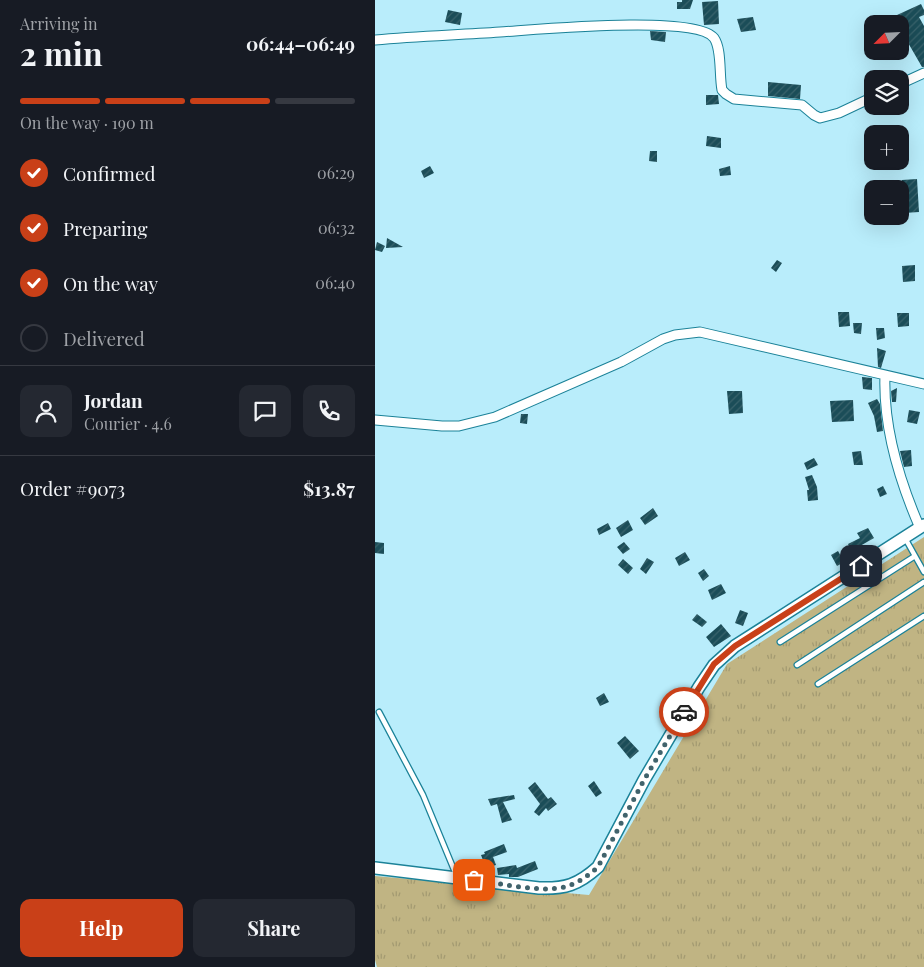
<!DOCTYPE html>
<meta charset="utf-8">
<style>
body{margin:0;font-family:"Playfair Display",serif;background:#242831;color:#f1f3f6;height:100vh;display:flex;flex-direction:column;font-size:19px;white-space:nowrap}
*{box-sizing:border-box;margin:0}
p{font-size:16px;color:#9ea1a6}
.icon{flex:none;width:28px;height:28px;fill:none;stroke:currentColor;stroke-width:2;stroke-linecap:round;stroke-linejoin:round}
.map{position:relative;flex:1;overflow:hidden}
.sheet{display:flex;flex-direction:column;background:#171b24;width:375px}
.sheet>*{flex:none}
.needle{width:32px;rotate:246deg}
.fabs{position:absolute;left:489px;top:15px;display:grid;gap:10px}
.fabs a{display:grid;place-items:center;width:45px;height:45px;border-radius:10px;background:#171b24;box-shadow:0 5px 20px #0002;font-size:25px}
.pin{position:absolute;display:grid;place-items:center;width:42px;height:42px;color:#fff;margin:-21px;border-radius:10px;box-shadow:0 2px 8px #0006}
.courier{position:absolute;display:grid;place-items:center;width:50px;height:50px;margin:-25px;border:4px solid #c94018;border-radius:50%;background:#fff;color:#222;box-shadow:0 1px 6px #0007}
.summary em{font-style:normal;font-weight:700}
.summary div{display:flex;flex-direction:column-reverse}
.summary{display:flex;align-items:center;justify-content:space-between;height:85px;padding:0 20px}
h1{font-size:32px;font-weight:700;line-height:38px}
.bar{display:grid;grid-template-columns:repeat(4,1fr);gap:8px 5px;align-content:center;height:60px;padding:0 20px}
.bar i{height:6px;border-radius:4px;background:#363941}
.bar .on{background:#c94018}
.bar p{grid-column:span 4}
.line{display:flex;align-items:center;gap:12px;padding:0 20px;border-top:1px solid #363941}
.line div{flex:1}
.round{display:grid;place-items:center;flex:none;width:52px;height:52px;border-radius:10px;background:#242831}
ol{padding:0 20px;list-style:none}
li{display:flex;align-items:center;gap:15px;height:55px}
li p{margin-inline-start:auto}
li .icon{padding:5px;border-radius:50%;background:#c94018;color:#fff;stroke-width:4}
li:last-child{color:#9ea1a6}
li i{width:28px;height:28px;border:2px solid #363941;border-radius:50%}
.button{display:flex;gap:10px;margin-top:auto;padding:10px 20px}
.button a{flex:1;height:58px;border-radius:10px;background:#c94018;color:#fff;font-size:20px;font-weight:700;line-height:58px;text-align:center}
.button a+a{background:#242831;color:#f1f3f6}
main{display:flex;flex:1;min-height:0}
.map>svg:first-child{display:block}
.grass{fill:url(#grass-tufts)}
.building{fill:url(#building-hatch)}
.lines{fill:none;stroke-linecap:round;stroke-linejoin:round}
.service-casing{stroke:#1b8298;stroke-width:7}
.minor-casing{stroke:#1b8298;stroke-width:11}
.tertiary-casing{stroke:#1b8298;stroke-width:14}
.service{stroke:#fff;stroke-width:4.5}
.minor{stroke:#fff;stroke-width:9}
.tertiary{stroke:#fff;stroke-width:11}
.done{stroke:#41636c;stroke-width:5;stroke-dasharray:0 9}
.route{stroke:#c94018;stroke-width:6}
</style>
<main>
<section class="sheet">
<div class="summary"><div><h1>2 min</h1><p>Arriving in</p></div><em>06:44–06:49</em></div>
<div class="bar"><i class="on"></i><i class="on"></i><i class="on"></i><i></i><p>On the way · 190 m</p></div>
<ol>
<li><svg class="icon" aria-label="check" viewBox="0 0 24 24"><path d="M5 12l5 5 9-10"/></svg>Confirmed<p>06:29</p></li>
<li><svg class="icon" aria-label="check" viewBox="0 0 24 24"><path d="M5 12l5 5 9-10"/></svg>Preparing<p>06:32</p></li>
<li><svg class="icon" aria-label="check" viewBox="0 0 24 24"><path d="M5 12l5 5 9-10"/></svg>On the way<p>06:40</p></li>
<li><i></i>Delivered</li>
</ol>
<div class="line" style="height:90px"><a class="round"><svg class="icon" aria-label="person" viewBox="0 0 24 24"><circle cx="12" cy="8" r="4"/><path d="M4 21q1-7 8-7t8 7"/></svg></a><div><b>Jordan</b><p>Courier · 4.6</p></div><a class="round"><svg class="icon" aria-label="chat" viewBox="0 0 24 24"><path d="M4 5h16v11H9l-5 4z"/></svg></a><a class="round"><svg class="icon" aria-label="phone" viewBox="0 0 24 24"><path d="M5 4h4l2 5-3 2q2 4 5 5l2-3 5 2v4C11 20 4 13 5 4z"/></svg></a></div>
<div class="line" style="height:65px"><div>Order #9073</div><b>$13.87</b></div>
<div class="button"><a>Help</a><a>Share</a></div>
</section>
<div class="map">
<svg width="549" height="967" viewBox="0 0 549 967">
<defs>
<pattern id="grass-tufts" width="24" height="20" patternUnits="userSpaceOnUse" patternTransform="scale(1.25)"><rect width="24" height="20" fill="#c0b483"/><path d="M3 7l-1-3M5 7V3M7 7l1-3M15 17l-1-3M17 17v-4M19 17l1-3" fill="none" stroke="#a39a71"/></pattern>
<pattern id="building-hatch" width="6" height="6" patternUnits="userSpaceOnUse" patternTransform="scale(1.25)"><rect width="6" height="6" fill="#1b4d58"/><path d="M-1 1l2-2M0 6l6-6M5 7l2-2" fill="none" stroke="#39636c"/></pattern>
</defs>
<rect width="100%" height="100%" fill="#b9edfb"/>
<path class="grass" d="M549 537V967H2L0 960V876L214 895 352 664Z"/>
<path class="building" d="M307 0H318L315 9H302V2H307Z
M343 1 344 24 329 25 327 2Z
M546 4 549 10V15L544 17 549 26V67H547L528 34 530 33 522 15Z
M73 10 87 13 85 25 70 22Z
M378 17 381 30 366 32 362 19Z
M275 31 291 32 290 42 276 40Z
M519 71 521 79H501V78Z
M393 82 426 85 425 99 393 96Z
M331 95H343L344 104 331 105Z
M332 136 346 138V148L331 146Z
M275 151H282V162L274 161Z
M55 166 59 173 49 178 46 171Z
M355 166 356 175 345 176 344 169Z
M542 179 544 212 529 213 527 180Z
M12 238 28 247 11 248Z
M2 242 10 246 7 252 0 250Z
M402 260 407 263 401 272 396 268Z
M540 265V281L528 282 527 266Z
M463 312H474L475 326 464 327Z
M522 313H534V326L523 327Z
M478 323H487L486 334 479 333Z
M501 328H509L510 338 502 340Z
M502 348 511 351 506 368 503 367Z
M487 377 497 378V390L488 389Z
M522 388 521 402H517L516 391Z
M352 391H367L368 413 354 414Z
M502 399 505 404 508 431 502 432 499 416 493 403Z
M478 400 479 421 457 422 455 401Z
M534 410 545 412 542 424 532 422Z
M146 414H153L152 424 145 423Z
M536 450 537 466 529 467 525 451Z
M486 451 488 465H479L477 452Z
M439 458 443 465 432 470 429 463Z
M437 475 442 487 443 500 433 501 432 490H434L430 477Z
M508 486 512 494 505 497 502 489Z
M278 508 283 516 270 525 265 518Z
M253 520 258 530 246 537 241 528Z
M233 523 236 529 224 535 222 529Z
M493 528 499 538 485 546 488 552 479 556 473 544 485 538 482 533Z
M0 542 9 543V554L0 553Z
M249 542 255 549 248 554 242 547Z
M463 551 469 562 462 566 456 555Z
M310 552 315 560 304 566 300 558Z
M272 558 279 562 271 574 265 569Z
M248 559 258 568 253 574 243 565Z
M329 569 334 576 328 581 323 573Z
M346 584 351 593 337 600 333 590Z
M365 610 373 613 368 626 360 623Z
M322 614 332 622 327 627 317 620Z
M346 624 356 636 339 647 331 637Z
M229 693 234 702 225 706 221 698Z
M250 736 264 751 255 759 242 743Z
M219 781 227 793 221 797 213 786Z
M160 782 173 799 176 797 182 804 173 811 171 808 164 816 159 812 165 804 153 788Z
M139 795 140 799 128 802 137 820 127 823 122 804 116 806 113 799Z
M129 844 132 852 118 857 121 865 111 868 106 855 110 854 109 852Z
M160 861 163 869 143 877H134V874L123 875 122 868 141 865 142 868Z"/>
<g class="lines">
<g class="service-casing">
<path id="service" d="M530 538 549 572
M405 642 540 556
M422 665 549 582
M443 684 549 616
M4 712 48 795 82 877"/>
</g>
<g class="minor-casing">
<path id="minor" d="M0 40C42 36 83 35 125 32 158 30 321 14 339 38 347 49 344 75 347 90L351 94 359 99 427 105 439 115 445 118 464 113 498 97
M525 84 549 73
M510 375C508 428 524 480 545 528
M0 420 67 426H84L120 417 246 362 288 339 300 335 325 332 549 384"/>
</g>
<g class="tertiary-casing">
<path id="tertiary" d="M0 868 164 888C190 889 203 885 223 867L269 780 324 687 339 665 360 646 549 525"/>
</g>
<use href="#service" class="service"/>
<use href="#minor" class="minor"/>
<use href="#tertiary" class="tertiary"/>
</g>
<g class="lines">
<path class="done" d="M99 880C124 883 166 893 189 887 202 884 213 876 223 867L269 780 309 712"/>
<path class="route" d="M309 712 339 664 360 646 486 566"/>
</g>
</svg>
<div class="fabs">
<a><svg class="needle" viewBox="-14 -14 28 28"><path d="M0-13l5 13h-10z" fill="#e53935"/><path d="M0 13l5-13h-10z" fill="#9ea1a6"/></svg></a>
<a><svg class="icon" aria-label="layers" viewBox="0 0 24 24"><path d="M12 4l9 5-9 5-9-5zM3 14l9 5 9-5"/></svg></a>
<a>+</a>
<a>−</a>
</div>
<div class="pin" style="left:99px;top:880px;background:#ea580c"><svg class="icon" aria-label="bag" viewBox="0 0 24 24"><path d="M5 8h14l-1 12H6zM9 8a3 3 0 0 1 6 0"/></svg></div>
<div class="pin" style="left:486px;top:566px;background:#1f2937"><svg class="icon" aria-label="home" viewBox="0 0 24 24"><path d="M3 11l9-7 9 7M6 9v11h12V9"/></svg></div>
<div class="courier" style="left:309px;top:712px"><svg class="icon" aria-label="car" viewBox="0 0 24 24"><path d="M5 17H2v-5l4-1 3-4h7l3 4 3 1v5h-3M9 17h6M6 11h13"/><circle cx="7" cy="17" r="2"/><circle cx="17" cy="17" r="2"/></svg></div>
</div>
</main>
